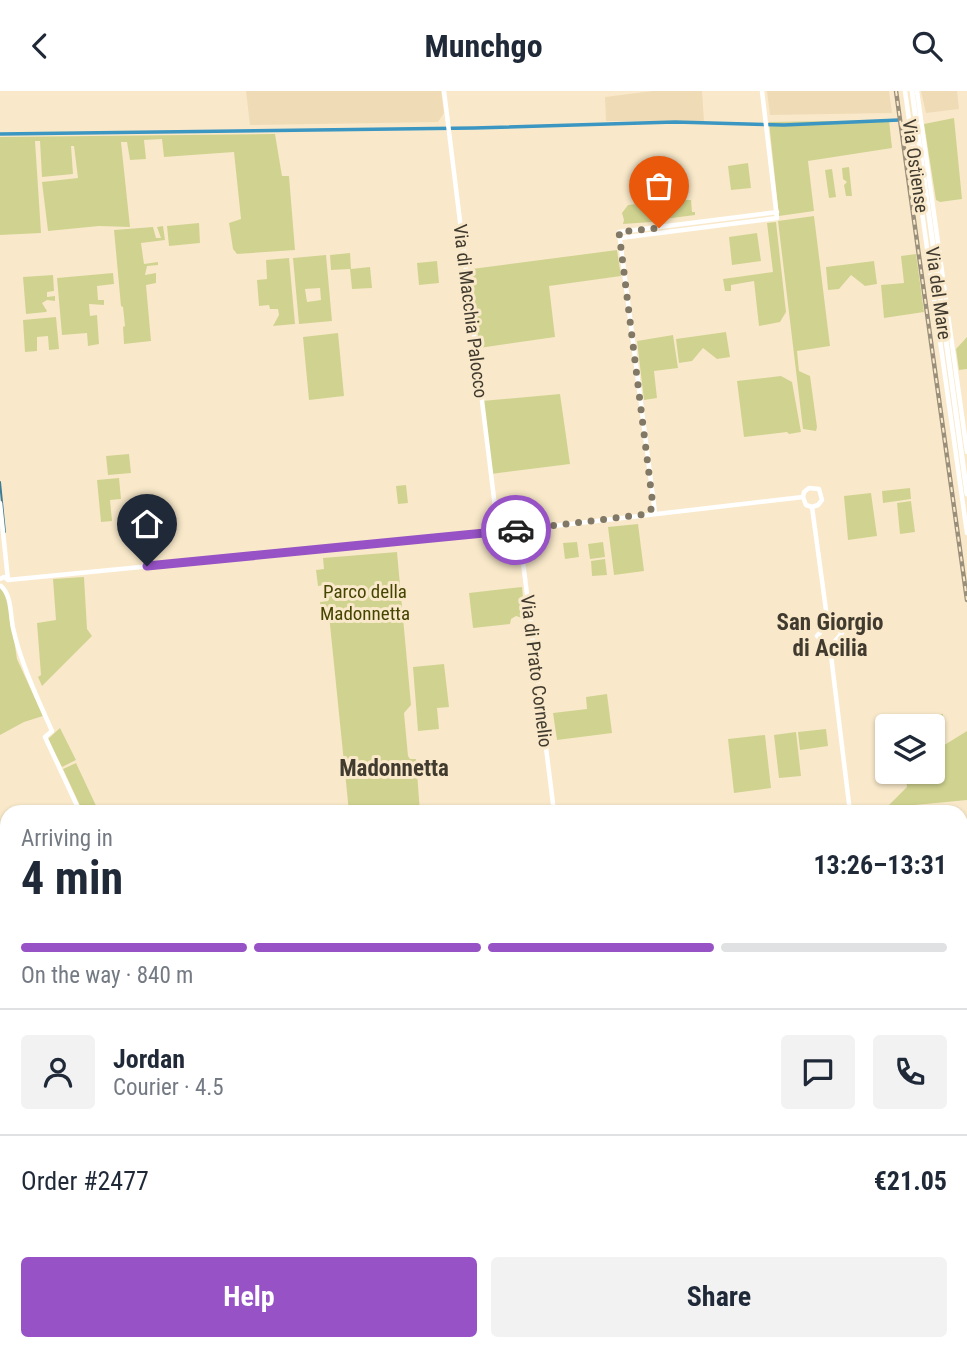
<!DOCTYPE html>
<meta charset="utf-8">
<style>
body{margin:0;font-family:"Roboto Condensed",sans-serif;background:#f2f2f3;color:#1f2937;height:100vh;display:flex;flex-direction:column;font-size:26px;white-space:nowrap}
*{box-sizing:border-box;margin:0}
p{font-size:23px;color:#747a83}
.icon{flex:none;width:38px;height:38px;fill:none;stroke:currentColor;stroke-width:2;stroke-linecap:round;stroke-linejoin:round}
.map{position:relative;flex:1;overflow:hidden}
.panel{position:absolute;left:0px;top:714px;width:968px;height:546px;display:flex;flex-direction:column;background:#fff;border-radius:21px 21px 0 0;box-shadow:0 2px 5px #0004}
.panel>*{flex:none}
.tools{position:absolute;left:875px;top:623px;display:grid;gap:14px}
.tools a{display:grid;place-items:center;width:70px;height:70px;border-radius:7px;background:#fff;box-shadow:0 2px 5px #0004;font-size:35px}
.pin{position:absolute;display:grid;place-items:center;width:60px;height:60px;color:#fff;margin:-72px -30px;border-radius:50% 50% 50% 0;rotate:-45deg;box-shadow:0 0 7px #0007}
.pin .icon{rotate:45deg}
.courier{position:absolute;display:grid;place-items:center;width:70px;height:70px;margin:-35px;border:5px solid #9752c6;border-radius:50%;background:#fff;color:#222;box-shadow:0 2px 9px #0007}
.overview em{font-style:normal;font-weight:700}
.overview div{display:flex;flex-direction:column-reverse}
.overview{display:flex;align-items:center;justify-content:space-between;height:119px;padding:0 21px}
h1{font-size:46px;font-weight:700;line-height:52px}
.bar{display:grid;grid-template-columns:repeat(4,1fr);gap:10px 7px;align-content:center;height:84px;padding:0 21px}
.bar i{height:9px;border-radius:5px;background:#e0e1e3}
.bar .active{background:#9752c6}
.bar p{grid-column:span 4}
.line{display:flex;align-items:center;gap:18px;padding:0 21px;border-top:2px solid #e0e1e3}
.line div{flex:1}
.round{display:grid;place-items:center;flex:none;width:74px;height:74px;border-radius:7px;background:#f2f2f3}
.primary-button{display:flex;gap:14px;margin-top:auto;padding:14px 21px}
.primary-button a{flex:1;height:80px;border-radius:7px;background:#9752c6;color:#fff;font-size:28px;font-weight:700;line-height:80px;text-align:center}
.primary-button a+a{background:#f2f2f3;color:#1f2937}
header{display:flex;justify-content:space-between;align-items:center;height:91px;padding:0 21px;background:#fff;font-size:32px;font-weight:700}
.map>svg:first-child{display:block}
.built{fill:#efdbb6}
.green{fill:#d0d390;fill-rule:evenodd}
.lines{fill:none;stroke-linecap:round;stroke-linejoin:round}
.stream{stroke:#3d7b96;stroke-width:2}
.canal{stroke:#3b96c2;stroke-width:3.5}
.secondary{stroke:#fff;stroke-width:4.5}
.primary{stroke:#fff;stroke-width:5}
.rail-casing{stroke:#9a8f7a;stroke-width:4.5}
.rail{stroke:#f9e9ca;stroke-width:2;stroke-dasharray:5;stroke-linecap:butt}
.done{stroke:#817865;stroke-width:7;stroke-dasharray:0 12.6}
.route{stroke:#9752c6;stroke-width:9}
.labels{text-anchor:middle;stroke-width:6;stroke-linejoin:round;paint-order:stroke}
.street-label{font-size:19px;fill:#413b2f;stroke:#f9e9ca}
.park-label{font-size:19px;fill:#444501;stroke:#f9e9ca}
.quarter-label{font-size:23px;font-weight:bold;fill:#413b2f;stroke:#f9e9ca}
</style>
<header><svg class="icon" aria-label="back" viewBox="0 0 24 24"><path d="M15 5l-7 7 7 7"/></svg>Munchgo<svg class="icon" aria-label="search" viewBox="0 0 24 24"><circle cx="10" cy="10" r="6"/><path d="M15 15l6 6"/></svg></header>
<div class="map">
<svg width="967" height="1260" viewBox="0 0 967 1260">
<rect width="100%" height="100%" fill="#f9e9ca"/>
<path class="built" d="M246 0H441L444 22 438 31 250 34Z
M653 0H702L704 30H606L605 6Z
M767 0H889L892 22 770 24Z
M921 0H957L959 18 926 22Z"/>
<path class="green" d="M954 27 962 108 940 111 936 109 924 33Z
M889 29 892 57 808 70 814 120 779 125 769 31Z
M275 43 282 85H289L295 159 237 163 233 158 229 132 241 128 234 61 164 66 162 48 144 49 146 68 130 69 127 51H121L130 136 99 135 48 140 42 91 78 87 74 55H71L73 83 42 86 40 50H35L41 142 0 144V46Z
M748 72 751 97 731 99 728 75Z
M849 76 852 105H846L844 94 847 91 843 88 842 77Z
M832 78 836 106 829 107 825 79Z
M686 107V109H691L692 121H695V124L664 128 666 130 623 133 624 129 622 122 628 114Z
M814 125 830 255 797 260 799 280 810 285 817 336 816 340 803 338 778 130Z
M776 131 786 221 780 231 759 235 754 190 731 194V200H725L723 188 773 181 767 132Z
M199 132 200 152 169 155 167 135Z
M163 135 165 149 141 152 144 173 158 171V174L147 175 145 184 156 182V192L146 194 151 250 124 253 123 236 125 235 123 216 121 215 114 139 153 136 156 147H161L157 136Z
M757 142 761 170 732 174 729 146Z
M617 159 621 185 549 195 555 246 479 257 472 178Z
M350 162 351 178 370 176 372 197 352 198 350 178 331 179 330 164Z
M916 163 924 221 884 227 881 194 904 192 901 165Z
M326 164 332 230 299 233 293 167ZM320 197 321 209 307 211 305 198Z
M289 167 295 233 273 235 279 224 278 218H270L269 214 259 215 257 189 267 188 266 169Z
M437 170 439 192 419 194 417 172Z
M874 170 877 193 865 195 851 184 839 198 828 199 826 176Z
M113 182 114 193 97 195 98 209H104V214L89 213 90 225 97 224 99 253 88 255 87 242 62 244 57 187Z
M53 184 54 200 47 201V206L55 205V210L47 209 42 212 47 220 46 221 26 223 23 186Z
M56 226 59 258 49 259 48 245 37 246V260L25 261 23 229Z
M726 241 730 266 717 268 703 257 692 270 679 272 676 248Z
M338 242 344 305 309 309 303 246Z
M673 244 678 277 654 280 657 307 644 309 637 250Z
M967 246V278L959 279 956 258Z
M781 285 792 291 801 341 789 343 787 341 744 346 737 290Z
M560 303 570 373 491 383 482 310Z
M129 363 131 382 108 384 106 365Z
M119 387 121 408 110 409 112 430 101 431 97 389Z
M406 394 408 412 398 413 396 395Z
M910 397 911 408 883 412 882 400Z
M871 402 877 445 848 449 844 405Z
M911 410 915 441 900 443 897 412Z
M638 433 644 480 614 484 608 436Z
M577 451 579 466 565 468 563 452Z
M603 451 605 466 590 468 588 453Z
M397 461 411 614 404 622 408 665 410 668H416L420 721H349L329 524 321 525 320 511 328 510 326 494 318 495 316 479 324 478 323 467Z
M605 468 607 484 592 485 591 470Z
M84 486 87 538 92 545 42 595 38 586 41 584 37 532 56 529 53 488Z
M0 496 7 503 17 568 43 625 24 631 0 644Z
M522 496 525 528 516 525 511 528 510 533 473 537 469 502Z
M444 573 449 616 437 617 439 638 418 640 413 576Z
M607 603 612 642 557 649 553 622 587 618 586 606Z
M916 623H943L944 650 933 656V635H901L899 629 907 627 914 630Z
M60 637 76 669 62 676 48 648Z
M826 638 828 655 800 659 798 641Z
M967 640V709L915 714V721H882L907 696 905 681H933V661Z
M796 641 801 685 779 687 774 644Z
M765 644 771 697 734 702 728 648Z
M76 672 99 721H83L63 678Z
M365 1253H453L454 1260H368Z"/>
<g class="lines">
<path class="stream" d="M0 391 5 441
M538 612 543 655"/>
<path class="canal" d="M0 43 474 37 675 31 784 34 899 29"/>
<path class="secondary" d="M444 0 498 440
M905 0 967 442
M917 0 967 361
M620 147 777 127 762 0
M803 406 804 401 809 397 819 398 822 409 818 414 812 416
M803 406 806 414 812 416
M0 412 8 489
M812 416 826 519 829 531
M655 422 619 141 777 121
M519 439 554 721
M0 488 4 486 8 489 519 439 803 406
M1 495C12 505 10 523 13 537 21 573 37 606 52 640L45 646 80 721
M829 531 842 542 830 556
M829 531 817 545 830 556
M830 556 850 721
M961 971 967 970
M961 1005 967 1062
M0 1239 7 1234"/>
<path class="primary" d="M912 0 967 403"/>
<g class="rail-casing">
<path id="rail" d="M896 0 967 509"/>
</g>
<use href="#rail" class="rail"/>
</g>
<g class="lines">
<path class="done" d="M516 439 648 423 653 415 619 141 659 137"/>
<path class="route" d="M147 475 516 439"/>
</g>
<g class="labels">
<g class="street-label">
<text transform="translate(916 75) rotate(82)" y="7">Via Ostiense</text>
<text transform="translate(939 202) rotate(82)" y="7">Via del Mare</text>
<text transform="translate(471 220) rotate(83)" y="7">Via di Macchia Palocco</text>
<text transform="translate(537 580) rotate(83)" y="7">Via di Prato Cornelio</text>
</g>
<g class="park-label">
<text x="365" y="507">Parco della<tspan x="365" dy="22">Madonnetta</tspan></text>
</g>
<g class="quarter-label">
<text x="830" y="539">San Giorgio<tspan x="830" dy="26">di Acilia</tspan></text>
<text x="394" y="685">Madonnetta</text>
</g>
</g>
</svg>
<div class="tools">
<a><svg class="icon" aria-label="layers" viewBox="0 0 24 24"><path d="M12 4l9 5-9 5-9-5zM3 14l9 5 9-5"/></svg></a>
</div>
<div class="pin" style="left:659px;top:137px;background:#ea580c"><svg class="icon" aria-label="bag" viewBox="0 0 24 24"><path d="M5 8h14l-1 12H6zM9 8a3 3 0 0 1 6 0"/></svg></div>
<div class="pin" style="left:147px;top:475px;background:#1f2937"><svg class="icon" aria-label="home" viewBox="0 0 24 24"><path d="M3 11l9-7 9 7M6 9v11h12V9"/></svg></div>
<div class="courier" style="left:516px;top:439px"><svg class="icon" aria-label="car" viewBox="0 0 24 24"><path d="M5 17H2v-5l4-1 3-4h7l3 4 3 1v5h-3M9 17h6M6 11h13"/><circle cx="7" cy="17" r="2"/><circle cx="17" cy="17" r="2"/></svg></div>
<section class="panel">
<div class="overview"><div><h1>4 min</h1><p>Arriving in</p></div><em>13:26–13:31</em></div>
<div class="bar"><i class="active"></i><i class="active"></i><i class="active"></i><i></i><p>On the way · 840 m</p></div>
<div class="line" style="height:126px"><a class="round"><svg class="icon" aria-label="person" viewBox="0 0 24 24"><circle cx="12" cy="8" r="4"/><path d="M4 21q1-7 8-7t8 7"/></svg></a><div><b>Jordan</b><p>Courier · 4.5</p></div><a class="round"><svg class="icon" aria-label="chat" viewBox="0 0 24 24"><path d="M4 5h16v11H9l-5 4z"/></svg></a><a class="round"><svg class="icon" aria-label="phone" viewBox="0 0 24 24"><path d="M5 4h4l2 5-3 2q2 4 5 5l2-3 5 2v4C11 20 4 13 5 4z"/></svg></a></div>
<div class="line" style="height:91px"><div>Order #2477</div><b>€21.05</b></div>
<div class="primary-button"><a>Help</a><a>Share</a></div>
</section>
</div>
